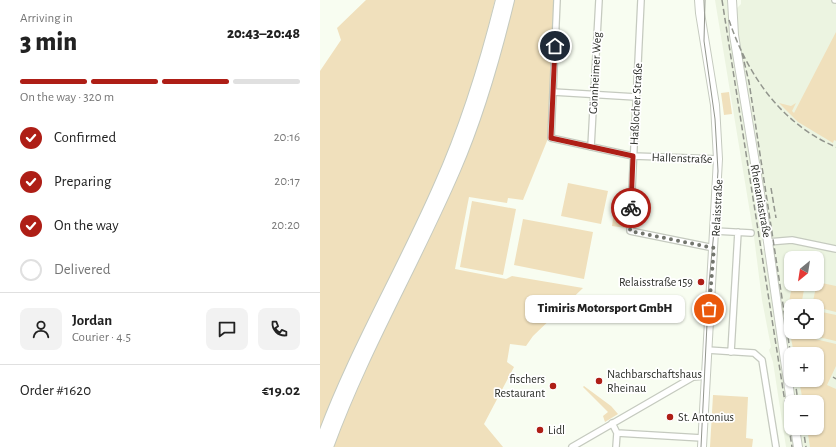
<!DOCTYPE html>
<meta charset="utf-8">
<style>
body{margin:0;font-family:"Alegreya Sans",sans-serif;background:#f2f2f2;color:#222;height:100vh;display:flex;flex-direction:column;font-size:15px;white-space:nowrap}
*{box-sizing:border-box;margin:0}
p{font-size:13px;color:#767676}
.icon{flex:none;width:22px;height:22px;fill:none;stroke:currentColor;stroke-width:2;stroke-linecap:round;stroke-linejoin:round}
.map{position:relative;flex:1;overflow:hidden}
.panel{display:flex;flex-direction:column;background:#fff;width:320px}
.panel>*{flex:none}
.needle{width:26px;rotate:210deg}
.fabs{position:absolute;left:464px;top:251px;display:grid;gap:8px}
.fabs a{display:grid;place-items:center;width:40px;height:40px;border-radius:8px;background:#fff;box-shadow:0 1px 3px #0004;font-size:20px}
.pin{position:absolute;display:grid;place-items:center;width:34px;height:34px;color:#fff;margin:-17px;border:2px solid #fff;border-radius:50%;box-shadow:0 1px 4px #0007}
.courier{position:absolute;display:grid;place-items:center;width:40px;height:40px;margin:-20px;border:3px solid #ae1e16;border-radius:50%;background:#fff;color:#222;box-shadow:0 1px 5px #0007}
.bubble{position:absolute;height:28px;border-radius:8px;background:#fff;box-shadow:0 1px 3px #0004;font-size:13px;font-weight:800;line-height:28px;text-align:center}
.overview em{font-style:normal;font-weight:800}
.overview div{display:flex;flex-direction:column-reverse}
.overview{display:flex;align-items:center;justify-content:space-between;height:68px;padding:0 20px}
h1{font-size:26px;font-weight:800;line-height:30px}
.bar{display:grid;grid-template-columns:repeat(4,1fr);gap:6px 4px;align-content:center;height:48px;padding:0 20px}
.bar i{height:5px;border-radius:3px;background:#e0e0e0}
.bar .selected{background:#ae1e16}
.bar p{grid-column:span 4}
.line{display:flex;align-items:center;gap:10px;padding:0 20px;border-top:1px solid #e0e0e0}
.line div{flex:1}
.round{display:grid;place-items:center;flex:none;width:42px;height:42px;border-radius:8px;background:#f2f2f2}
ol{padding:0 20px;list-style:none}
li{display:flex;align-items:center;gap:12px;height:44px}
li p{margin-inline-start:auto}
li .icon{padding:4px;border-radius:50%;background:#ae1e16;color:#fff;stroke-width:4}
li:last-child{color:#767676}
li i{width:22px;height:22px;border:2px solid #e0e0e0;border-radius:50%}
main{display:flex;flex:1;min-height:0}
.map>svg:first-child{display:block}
.built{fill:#ecf4e1;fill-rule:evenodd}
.green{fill:#f0e0bc}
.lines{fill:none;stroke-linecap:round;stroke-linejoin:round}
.street-casing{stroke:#c5cabf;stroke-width:8}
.secondary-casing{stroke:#c5cabf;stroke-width:10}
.highway-casing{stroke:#c5cabf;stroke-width:12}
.street{stroke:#fff;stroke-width:5.5}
.secondary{stroke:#fff;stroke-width:8}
.highway{stroke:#fff;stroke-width:10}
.tram{stroke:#92958d;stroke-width:1}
.rail{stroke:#92958d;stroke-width:1.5;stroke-dasharray:6 3;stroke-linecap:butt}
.done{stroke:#73766e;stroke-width:4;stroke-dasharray:0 7.2}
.route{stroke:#ae1e16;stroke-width:5}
.poi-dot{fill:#ae1e16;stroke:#fff;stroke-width:1.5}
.labels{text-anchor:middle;stroke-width:3.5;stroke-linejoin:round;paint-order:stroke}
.street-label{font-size:12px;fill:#2b2d28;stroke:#fff}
.poi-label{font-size:12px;fill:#2b2d28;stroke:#fff;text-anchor:start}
</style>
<main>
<section class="panel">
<div class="overview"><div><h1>3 min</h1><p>Arriving in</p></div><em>20:43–20:48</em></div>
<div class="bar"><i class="selected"></i><i class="selected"></i><i class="selected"></i><i></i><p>On the way · 320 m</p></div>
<ol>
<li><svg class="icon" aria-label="check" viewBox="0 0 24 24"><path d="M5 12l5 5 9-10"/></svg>Confirmed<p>20:16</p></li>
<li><svg class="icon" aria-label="check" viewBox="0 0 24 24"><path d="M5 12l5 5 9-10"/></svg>Preparing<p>20:17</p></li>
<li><svg class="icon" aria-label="check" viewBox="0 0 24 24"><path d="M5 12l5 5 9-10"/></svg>On the way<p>20:20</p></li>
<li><i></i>Delivered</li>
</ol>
<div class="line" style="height:72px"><a class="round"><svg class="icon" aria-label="person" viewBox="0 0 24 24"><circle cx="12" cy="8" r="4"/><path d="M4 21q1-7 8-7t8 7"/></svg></a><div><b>Jordan</b><p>Courier · 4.5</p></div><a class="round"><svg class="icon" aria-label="chat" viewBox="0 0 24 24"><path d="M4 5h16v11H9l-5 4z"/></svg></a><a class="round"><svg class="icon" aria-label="phone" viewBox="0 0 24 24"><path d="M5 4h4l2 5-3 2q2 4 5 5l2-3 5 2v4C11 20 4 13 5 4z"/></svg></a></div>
<div class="line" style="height:52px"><div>Order #1620</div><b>€19.02</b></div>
</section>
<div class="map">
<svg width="516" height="447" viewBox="0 0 516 447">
<rect width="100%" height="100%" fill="#f8fdf1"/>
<path class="built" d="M395 0H407L410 31 442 236V249H444L475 447H466L453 362 449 350 451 347 442 300 434 237Z
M421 0H516V447H481L478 428H497V402H474L461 316 458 285 418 37 414 11 421 4ZM471 258H497V284H471ZM471 306H497V332H471ZM471 354H497V380H471Z"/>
<path class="green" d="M46 0H175C158 73 134 143 102 211 68 284 29 355 0 430V71L21 40 17 28Z
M194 0H237L229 136 203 200 188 198 187 203 149 197 135 269 186 279 192 276 263 288 213 336 206 346 190 344 187 362 194 367 164 424 183 447H13C50 348 105 257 145 159 166 107 181 54 194 0Z
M516 32V141L514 140 513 143 478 122 459 103 471 106 476 103 472 111 474 113Z
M409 92 412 114 404 115 401 93Z
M248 183 288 191 281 224 241 216Z
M296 196 307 197 306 228 292 226Z
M152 201 196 209 183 275 140 267Z
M203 219 273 232 264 279 194 265Z
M497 282 516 286V312L492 306Z
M472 284H485L481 306 469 303Z
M502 312 516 315V341L498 337Z
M470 333 516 344V366L507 385 516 389V447H490L487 428H497V402H483L479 380H497V354H474Z
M264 386 291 406 298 414 285 422 283 416 288 412 263 387Z
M393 395 428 397 426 438 433 439 432 447H390Z"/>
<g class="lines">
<g class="street-casing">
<path id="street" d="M237 0 231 138 313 156 398 159
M321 0 310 231 394 248
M515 0H516
M233 92 316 97
M271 147 279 0
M395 231 431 233
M448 242 472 240 516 249
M387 350 434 353 442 360 456 447
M411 352 418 232
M292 423 297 433 296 447
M297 433 382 438
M252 447 373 377 385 376"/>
</g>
<g class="secondary-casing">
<path id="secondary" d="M379 0 380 13 395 105 398 159 382 447
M412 0 414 35 448 242 471 402
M475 428 478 447"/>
</g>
<g class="highway-casing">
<path id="highway" d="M0 444C32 355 81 273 119 186 146 126 165 64 181 0
M8 447C43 351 95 263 135 170 159 115 175 58 189 0"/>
</g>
<use href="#street" class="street"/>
<use href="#secondary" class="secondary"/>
<use href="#highway" class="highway"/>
<path class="tram" d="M381 447 389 283 394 231 398 171 395 119 384 41 385 0"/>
<path class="rail" d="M402 0 472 447
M409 20C427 74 461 124 516 147
M422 53 429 82 471 357
M451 188 456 218
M468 353 471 374
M513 377 516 379
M475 380 478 402
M483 428 486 447"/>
</g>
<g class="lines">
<path class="done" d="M311 208 310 231 394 248 389 309"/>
<path class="route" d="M235 46 231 138 313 156 311 208"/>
</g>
<g class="poi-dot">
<circle cx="381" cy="282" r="4"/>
<circle cx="279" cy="381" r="4"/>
<circle cx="233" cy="386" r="4"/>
<circle cx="350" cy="417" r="4"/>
<circle cx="220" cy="430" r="4"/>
</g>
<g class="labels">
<g class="street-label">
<text transform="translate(275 73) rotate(-87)" y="4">Gönnheimer Weg</text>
<text transform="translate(316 104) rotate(-87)" y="4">Haßlocher Straße</text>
<text transform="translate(362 158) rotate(2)" y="4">Hallenstraße</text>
<text transform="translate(441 201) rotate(80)" y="4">Rhenaniastraße</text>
<text transform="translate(397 208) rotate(-87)" y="4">Relaisstraße</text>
</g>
<g class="poi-label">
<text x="373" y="286" text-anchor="end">Relaisstraße 159</text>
<text x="287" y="378">Nachbarschaftshaus<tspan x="287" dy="14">Rheinau</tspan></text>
<text x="225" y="383" text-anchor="end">fischers<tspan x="225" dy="14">Restaurant</tspan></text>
<text x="358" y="421">St. Antonius</text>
<text x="228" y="434">Lidl</text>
</g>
</g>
</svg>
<div class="fabs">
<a><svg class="needle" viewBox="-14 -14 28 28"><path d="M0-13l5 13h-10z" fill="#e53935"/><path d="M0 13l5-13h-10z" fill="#767676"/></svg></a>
<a><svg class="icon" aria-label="locate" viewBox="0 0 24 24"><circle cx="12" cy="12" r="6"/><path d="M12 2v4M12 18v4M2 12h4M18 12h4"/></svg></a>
<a>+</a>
<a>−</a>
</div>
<div class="pin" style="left:389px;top:309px;background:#ea580c"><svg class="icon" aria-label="bag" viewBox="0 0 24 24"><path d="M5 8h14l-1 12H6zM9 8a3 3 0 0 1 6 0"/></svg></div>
<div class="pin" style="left:235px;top:46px;background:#1f2937"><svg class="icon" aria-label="home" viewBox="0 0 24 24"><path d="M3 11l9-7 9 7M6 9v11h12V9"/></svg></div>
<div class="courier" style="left:311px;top:208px"><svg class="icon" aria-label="bike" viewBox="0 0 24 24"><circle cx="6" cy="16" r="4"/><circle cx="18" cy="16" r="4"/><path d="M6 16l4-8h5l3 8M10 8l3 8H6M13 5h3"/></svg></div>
<div class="bubble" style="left:205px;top:295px;width:160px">Timiris Motorsport GmbH</div>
</div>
</main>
